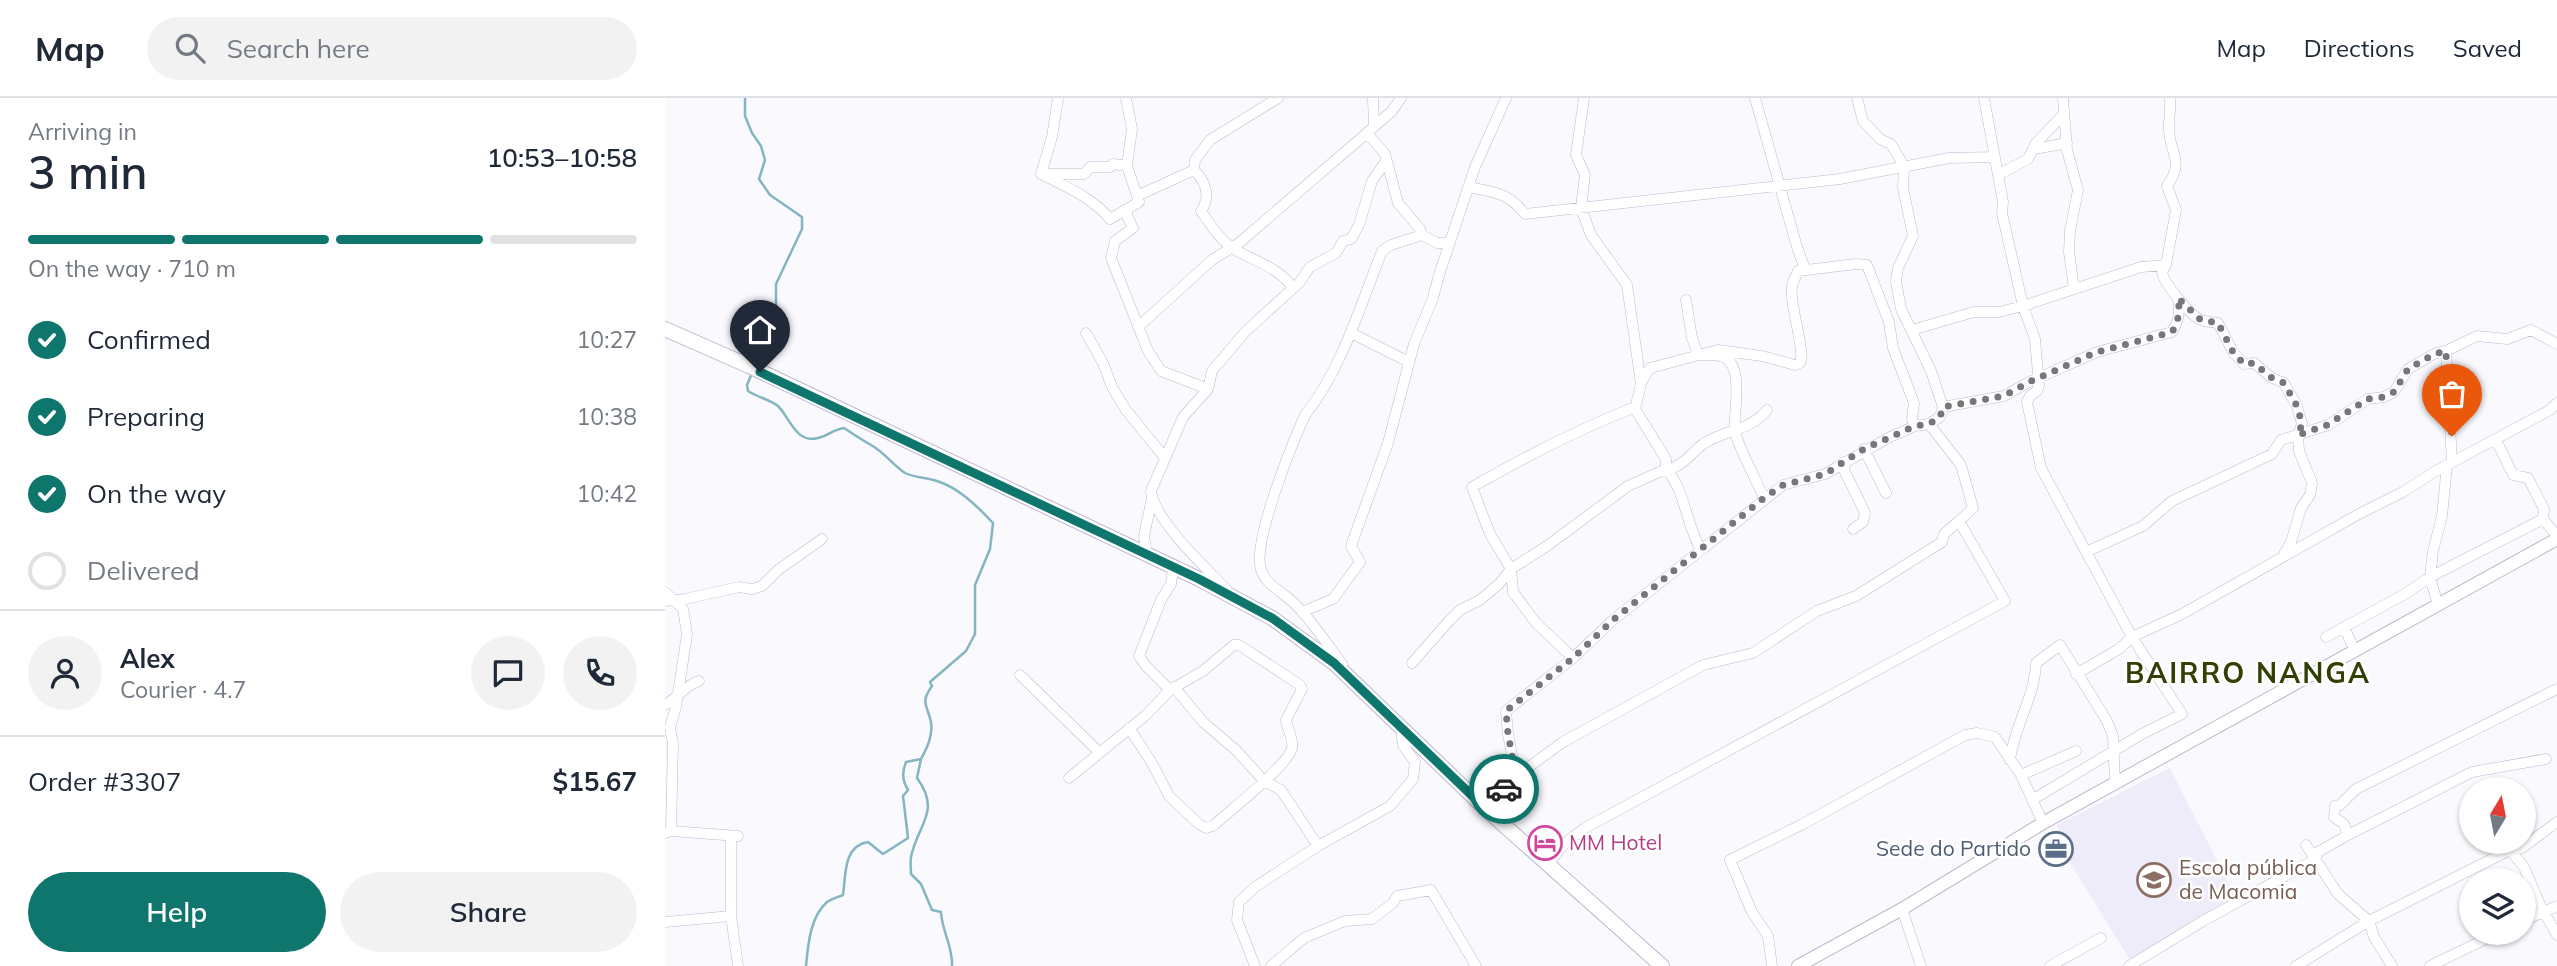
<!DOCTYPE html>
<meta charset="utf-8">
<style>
body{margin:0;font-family:Mulish,sans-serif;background:#f2f2f3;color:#1f2937;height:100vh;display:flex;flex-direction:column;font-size:26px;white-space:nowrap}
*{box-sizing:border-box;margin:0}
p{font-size:23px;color:#747a83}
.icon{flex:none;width:38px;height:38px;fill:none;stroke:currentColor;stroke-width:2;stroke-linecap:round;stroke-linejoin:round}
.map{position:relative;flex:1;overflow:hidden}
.side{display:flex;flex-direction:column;background:#fff;width:665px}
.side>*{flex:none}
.needle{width:46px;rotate:10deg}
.fabs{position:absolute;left:1794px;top:679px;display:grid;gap:14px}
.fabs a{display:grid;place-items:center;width:77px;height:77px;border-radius:50%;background:#fff;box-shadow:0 2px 5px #0004;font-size:35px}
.pin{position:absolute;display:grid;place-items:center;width:60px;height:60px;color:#fff;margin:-72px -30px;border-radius:50% 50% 50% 0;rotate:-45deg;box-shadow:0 0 7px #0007}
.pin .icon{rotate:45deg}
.courier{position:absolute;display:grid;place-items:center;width:70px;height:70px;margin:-35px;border:5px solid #0f766e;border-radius:50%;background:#fff;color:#222;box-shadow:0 2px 9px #0007}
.overview em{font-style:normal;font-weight:600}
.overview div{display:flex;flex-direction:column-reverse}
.overview{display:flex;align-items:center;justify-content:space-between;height:119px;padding:0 28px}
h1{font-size:46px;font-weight:600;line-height:52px}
.bar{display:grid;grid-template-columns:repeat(4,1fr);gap:10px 7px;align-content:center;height:84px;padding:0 28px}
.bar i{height:9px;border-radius:5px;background:#e0e1e3}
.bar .selected{background:#0f766e}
.bar p{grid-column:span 4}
.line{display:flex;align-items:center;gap:18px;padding:0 28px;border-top:2px solid #e0e1e3}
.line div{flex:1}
.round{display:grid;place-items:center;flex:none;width:74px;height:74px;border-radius:37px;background:#f2f2f3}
ol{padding:0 28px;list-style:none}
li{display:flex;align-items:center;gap:21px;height:77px}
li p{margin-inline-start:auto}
li .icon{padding:7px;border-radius:50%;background:#0f766e;color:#fff;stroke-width:4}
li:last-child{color:#747a83}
li i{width:38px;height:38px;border:4px solid #e0e1e3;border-radius:50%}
.action{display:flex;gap:14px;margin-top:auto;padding:14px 28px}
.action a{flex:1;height:80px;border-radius:42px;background:#0f766e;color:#fff;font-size:28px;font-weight:600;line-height:80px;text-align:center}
.action a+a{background:#f2f2f3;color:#1f2937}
header{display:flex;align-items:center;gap:42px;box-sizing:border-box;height:98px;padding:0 35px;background:#fff;border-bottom:2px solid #e0e1e3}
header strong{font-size:33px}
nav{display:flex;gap:38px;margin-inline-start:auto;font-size:24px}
.search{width:490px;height:63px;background:#f2f2f3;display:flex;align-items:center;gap:18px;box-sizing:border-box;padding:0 24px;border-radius:38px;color:#747a83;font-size:26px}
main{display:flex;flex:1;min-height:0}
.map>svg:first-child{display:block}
.built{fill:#eeecf8}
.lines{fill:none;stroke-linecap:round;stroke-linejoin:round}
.stream{stroke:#83b6c0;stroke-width:2.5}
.minor-casing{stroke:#bdb9cf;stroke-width:11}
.tertiary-casing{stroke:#bdb9cf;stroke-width:14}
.secondary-casing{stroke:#bdb9cf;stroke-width:16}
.minor{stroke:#fff;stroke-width:10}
.tertiary{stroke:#fff;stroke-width:12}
.secondary{stroke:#fff;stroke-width:14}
.done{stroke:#77767d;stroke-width:7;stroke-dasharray:0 12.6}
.route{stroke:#0f766e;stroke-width:9}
.labels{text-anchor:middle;stroke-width:5;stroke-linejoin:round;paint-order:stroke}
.hotel-label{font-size:21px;fill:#b23c85;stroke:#fff;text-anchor:start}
.service-label{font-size:21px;fill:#4e5e75;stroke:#fff;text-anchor:end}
.education-label{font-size:21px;fill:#785e54;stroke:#fff;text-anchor:start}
.district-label{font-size:28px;font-weight:bold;letter-spacing:2px;fill:#323f05;stroke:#fff}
</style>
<header>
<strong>Map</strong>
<div class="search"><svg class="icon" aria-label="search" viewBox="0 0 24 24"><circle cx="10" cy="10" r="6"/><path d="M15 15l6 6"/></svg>Search here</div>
<nav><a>Map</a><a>Directions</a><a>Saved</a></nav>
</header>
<main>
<section class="side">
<div class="overview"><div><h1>3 min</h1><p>Arriving in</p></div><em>10:53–10:58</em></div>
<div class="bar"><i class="selected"></i><i class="selected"></i><i class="selected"></i><i></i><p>On the way · 710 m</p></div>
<ol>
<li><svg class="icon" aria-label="check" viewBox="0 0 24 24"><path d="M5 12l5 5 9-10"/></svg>Confirmed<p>10:27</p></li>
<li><svg class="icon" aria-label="check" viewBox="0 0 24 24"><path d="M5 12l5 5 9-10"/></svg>Preparing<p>10:38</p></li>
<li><svg class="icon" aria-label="check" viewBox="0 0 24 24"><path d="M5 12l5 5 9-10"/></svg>On the way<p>10:42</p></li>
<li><i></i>Delivered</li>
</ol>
<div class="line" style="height:126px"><a class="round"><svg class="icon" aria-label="person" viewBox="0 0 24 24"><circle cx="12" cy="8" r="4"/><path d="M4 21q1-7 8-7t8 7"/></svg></a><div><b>Alex</b><p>Courier · 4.7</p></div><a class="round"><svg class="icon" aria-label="chat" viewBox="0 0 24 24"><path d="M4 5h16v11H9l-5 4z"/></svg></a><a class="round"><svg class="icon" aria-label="phone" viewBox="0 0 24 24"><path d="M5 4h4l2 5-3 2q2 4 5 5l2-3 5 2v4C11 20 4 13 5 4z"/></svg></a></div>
<div class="line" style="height:91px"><div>Order #3307</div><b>$15.67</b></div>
<div class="action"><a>Help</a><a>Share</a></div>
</section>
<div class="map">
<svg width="1892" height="868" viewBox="0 0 1892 868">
<rect width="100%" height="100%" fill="#faf9fe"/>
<path class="built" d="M1505 670 1572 802 1465 862 1404 763 1392 727Z"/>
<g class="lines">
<path class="stream" d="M80 0V18L87 35 96 48 100 62 94 81 105 97 137 119V131L111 186V212L101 244 95 252 92 266
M87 275 82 287 83 293C92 299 106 302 113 308 125 320 131 346 153 340 163 338 167 332 179 330 188 336 197 342 206 347 219 354 228 367 240 375 250 380 261 379 272 383 294 390 312 408 328 425L325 451 310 487V536L301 553 265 584 267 588C255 605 262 606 266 624 268 638 262 650 256 661L241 664C237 674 237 682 243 692L238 698 243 740 218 756 203 744C178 748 181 777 178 797 173 799 166 801 162 804 145 819 143 847 141 868
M256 661 252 680C277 714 252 727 246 759 245 764 246 771 246 776L256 786 267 812 276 814C277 834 288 848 287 868"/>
<g class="minor-casing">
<path id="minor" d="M461 0 467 31 462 68 474 104 445 121C428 100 400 88 376 76H419L425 69H445L448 66 462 68
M708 0 709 28
M1090 0 1132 149 1140 171
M1319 0 1338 104 1337 115 1358 208 1370 241 1374 287 1372 293 1365 298 1362 304 1376 370 1467 539 1517 616 1477 636 1367 702
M1398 0 1402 52 1413 92 1405 133 1404 154 1409 191
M1505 0C1506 10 1504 19 1504 29 1503 54 1521 62 1502 88L1511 112 1501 167 1497 174C1499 185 1524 217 1536 222 1540 224 1548 224 1553 225L1568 254 1579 266 1589 265 1607 280 1619 285 1632 308 1637 326 1633 337 1634 353 1647 385 1645 397 1636 410 1626 444 1619 456
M702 35 727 13 736 0
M1369 51 1402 45
M529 72 530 62 545 42 613 0
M376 76 387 39 393 0
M1333 77 1363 61 1371 45 1399 16
M803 89C828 94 843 94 860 116L1175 81 1284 60 1330 59
M472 98 529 72C541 84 546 99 536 113 545 126 555 142 569 151 589 163 615 170 628 190
M463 111 462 118 468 130 450 143 446 160 483 253 496 273 543 291
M1021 202 1027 240 1033 257C1041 258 1048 256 1055 258 1082 263 1067 318 1070 334 1075 353 1091 381 1099 400
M473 229 547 162 574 145 702 35 720 56 733 105 755 131 757 137
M1247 232 1309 214H1334L1358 208 1476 169 1501 167
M421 235 438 265 447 289 461 312 500 360
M686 235 744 264
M1781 253 1787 364
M976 285 985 270 1053 252 1097 258 1130 267 1135 265C1141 254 1124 206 1127 189 1127 184 1131 178 1133 173L1191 166 1202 167 1224 224 1228 250 1249 305 1247 321 1250 328
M1278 309 1339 298 1364 284 1432 254 1507 234C1514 222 1515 214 1513 200
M1831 342 1848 377 1863 380 1879 411 1878 421 1892 438
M1199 351 1221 395
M1179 364V372L1200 415 1198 424 1188 431
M1036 452C1021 427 1020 391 1001 371 1016 371 1027 354 1038 346 1059 332 1085 333 1102 312
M1421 454 1478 428 1507 403 1607 356 1616 342 1663 327 1703 301 1719 299 1729 294 1743 271 1769 256 1783 252 1812 238 1842 241 1866 232 1892 246
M482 457 479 438 487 400
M561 491C540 469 490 423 486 393L518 319 543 291 547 273 581 233 634 185 645 169 671 155 678 143 686 141 694 127 707 83 721 63
M0 494 18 511 22 536 11 609 5 629 8 646 6 733
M0 503 20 501 74 489 87 491 97 488 113 472 157 441
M1773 507 1765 479 1768 453 1777 418 1782 367
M637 514 668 501 695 464 686 448 723 345 749 246 768 200 774 177 810 69 841 0
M1679 529 1690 553
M1661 539 1740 496 1765 479 1878 421
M908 560 871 525 848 494 846 471 882 448 963 388 1001 371V361L970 311 976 286 962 187 926 137 916 110 920 77 911 57 919 0
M747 565 784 523 795 512 815 502 834 486 846 471 825 436 807 389C858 360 910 333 965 311H970
M677 566C662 546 648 524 630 506 619 495 601 487 596 472 587 444 627 346 640 317 676 273 696 206 717 153L726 147 757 137 772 145H784
M1411 576 1454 551 1467 539 1517 516 1694 416 1738 394 1769 374 1885 312 1892 305
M355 577 434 654
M509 589 538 624 572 653 599 683 616 692 653 748 725 708 748 681 750 664 738 647 736 629
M505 592 481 568 474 558 496 502 506 486 508 469
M0 607C13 600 20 587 34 583
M1345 662C1349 628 1370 599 1371 565L1395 547 1442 623 1448 638 1450 686
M1356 677 1411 653
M851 678 843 636 841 613 908 560 948 522 1118 387 1160 376 1223 340 1250 328 1264 326
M404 680 481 617 505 592 538 573 569 547H574L635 587 637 591 621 622C622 631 629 641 627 650 624 667 563 714 548 728L541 730 534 726 504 698 487 665 464 630
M822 712 846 682 898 644 1038 567 1088 555 1152 513 1191 498 1277 444 1279 436 1294 423
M1892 724 1857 750 1845 752 1859 769 1876 809 1892 837
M0 735 6 733 73 738
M1683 737 1807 674 1881 661
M66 738V818L73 868
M1641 747 1673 796 1704 823 1709 839 1727 868
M883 766 901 744 920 730 1340 503 1294 423 1308 410 1296 367 1264 326 1275 319 1278 309 1266 273 1236 211 1231 183 1233 170 1248 138 1238 90 1239 68 1226 46 1215 41 1198 23 1192 0
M1237 811 1256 868
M1858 823 1892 808
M0 824 66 818
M590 868 572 822 574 804 590 789 653 748
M606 868 639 840 680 823 707 821 728 805 732 798 766 792 811 868
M1107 868 1103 838 1087 814 1065 762 1138 726 1300 637 1312 635 1330 639 1356 677 1378 725
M1385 868 1436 840
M1464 868 1538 823 1651 761 1653 754 1683 737 1679 726 1669 719 1670 708 1675 707 1691 691 1892 591
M1631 868 1704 823 1845 752
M1765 868 1833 835"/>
</g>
<g class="tertiary-casing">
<path id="tertiary" d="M1133 868 1237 811 1378 725 1892 441"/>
</g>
<g class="secondary-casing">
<path id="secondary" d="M0 231 84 268 534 481 607 520 669 565 822 712 997 868"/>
</g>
<use href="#minor" class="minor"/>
<use href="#tertiary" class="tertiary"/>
<use href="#secondary" class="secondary"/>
</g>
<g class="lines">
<path class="done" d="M839 691 851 678 843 636 841 613 908 560 948 522 1099 400 1118 387 1160 376 1199 351 1250 328 1264 326 1275 319 1278 309 1339 298 1364 284 1432 254 1507 234C1514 222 1515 214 1513 200L1536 222 1553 225 1568 254 1579 266 1589 265 1607 280 1619 285 1632 308 1637 326 1633 337 1662 327 1703 301 1719 299 1729 294 1743 271 1769 256 1781 253 1782 286 1787 338"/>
<path class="route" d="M95 274 534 481 607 520 669 565 822 712 839 691"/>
</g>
<defs>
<g id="hotel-ring" transform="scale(1.75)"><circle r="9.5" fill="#fff" stroke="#d1479c" stroke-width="1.5"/><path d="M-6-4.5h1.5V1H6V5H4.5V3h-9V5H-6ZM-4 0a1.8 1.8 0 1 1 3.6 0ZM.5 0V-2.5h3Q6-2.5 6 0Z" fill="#d1479c"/></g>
<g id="office-ring" transform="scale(1.75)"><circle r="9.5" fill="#fff" stroke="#5c6f8a" stroke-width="1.5"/><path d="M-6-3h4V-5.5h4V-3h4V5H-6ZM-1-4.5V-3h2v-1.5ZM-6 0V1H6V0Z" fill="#5c6f8a"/></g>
<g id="school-ring" transform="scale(1.75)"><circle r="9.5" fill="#fff" stroke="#8d6e63" stroke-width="1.5"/><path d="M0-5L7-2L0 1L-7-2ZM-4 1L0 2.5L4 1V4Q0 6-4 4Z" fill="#8d6e63"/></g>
</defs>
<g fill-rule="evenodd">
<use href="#hotel-ring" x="880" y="745"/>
<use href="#office-ring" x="1391" y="751"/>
<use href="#school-ring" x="1489" y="782"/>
</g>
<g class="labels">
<g class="hotel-label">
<text x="904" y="752">MM Hotel</text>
</g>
<g class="service-label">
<text x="1366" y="758">Sede do Partido</text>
</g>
<g class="education-label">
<text x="1514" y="777">Escola pública<tspan x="1514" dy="24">de Macomia</tspan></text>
</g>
<g class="district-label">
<text x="1583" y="585">BAIRRO NANGA</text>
</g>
</g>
</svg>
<div class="fabs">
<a><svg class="needle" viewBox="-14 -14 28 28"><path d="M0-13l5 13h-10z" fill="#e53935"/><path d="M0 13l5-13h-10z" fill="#747a83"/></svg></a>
<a><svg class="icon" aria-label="layers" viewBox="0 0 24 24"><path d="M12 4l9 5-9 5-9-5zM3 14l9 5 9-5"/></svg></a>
</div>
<div class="pin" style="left:1787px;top:338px;background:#ea580c"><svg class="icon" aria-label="bag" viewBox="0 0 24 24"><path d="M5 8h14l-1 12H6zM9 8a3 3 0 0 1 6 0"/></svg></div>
<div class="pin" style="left:95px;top:274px;background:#1f2937"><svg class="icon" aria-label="home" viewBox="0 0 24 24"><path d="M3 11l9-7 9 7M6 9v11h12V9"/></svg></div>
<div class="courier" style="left:839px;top:691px"><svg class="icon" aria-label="car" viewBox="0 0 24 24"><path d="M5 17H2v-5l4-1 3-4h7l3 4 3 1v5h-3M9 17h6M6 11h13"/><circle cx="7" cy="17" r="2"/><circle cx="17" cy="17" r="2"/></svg></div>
</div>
</main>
